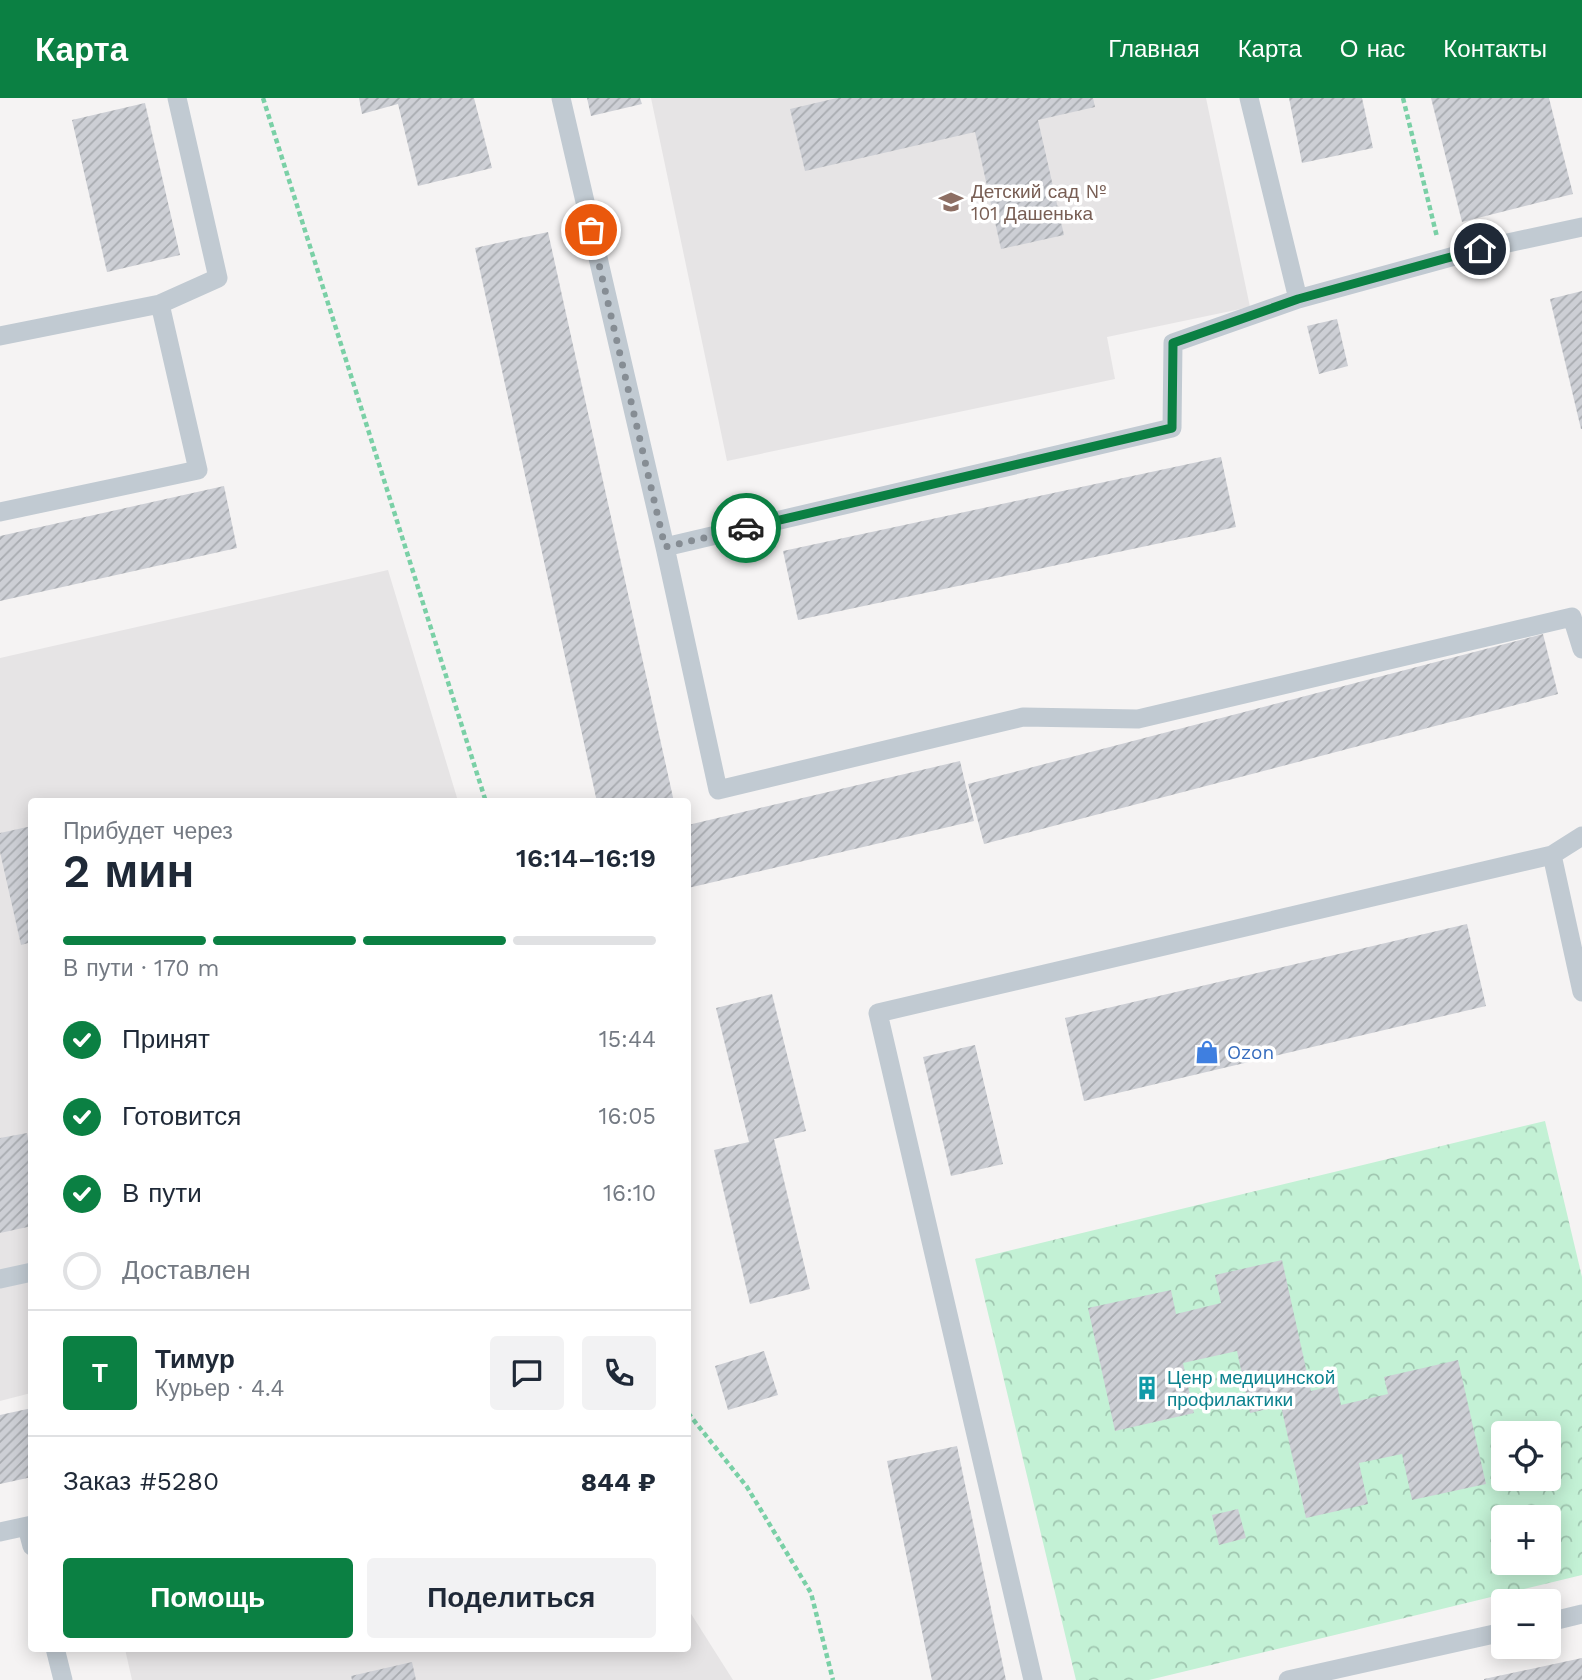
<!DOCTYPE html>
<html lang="ru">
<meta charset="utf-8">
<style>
body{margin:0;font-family:"Work Sans",sans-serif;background:#f2f2f3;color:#1f2937;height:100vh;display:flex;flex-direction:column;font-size:26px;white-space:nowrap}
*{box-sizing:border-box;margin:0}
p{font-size:23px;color:#747a83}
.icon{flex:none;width:38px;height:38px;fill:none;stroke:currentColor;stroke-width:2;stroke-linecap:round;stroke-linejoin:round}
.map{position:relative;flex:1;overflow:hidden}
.side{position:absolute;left:28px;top:700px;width:663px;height:854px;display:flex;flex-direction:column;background:#fff;border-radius:7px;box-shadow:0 4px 18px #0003}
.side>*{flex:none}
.tools{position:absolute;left:1491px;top:1323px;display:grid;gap:14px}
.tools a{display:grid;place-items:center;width:70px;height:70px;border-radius:7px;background:#fff;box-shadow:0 4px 18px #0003;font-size:35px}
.pin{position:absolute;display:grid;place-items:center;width:60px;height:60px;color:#fff;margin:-30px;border:4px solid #fff;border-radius:50%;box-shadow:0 2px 7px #0007}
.courier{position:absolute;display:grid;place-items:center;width:70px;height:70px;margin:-35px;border:5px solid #0b8043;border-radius:50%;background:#fff;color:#222;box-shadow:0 2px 9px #0007}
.headline em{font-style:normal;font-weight:600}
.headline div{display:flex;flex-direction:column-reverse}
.headline{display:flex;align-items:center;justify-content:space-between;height:119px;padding:0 35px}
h1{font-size:46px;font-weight:600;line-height:52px}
.bar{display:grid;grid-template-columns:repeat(4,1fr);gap:10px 7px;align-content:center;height:84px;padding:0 35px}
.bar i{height:9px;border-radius:5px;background:#e0e1e3}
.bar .on{background:#0b8043}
.bar p{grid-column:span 4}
.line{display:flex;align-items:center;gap:18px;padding:0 35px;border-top:2px solid #e0e1e3}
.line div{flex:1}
.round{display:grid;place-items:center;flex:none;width:74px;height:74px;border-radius:7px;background:#f2f2f3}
ol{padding:0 35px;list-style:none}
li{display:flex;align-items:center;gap:21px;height:77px}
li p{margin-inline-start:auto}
li .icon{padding:7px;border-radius:50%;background:#0b8043;color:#fff;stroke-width:4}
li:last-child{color:#747a83}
li i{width:38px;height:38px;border:4px solid #e0e1e3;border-radius:50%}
.button{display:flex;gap:14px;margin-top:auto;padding:14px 35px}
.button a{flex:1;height:80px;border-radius:7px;background:#0b8043;color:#fff;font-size:28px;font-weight:600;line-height:80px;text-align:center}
.button a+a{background:#f2f2f3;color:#1f2937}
header{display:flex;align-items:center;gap:42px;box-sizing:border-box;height:98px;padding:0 35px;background:#0b8043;color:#fff}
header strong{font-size:33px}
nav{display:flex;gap:38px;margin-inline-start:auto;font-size:24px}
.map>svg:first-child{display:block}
.education{fill:#e6e4e5}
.park{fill:url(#park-crowns);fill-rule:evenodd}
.building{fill:url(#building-hatch)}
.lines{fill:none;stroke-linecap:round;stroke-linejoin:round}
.path{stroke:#7ad0a6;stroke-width:4.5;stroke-dasharray:5 3.5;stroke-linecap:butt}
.lane{stroke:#c1cad2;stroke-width:19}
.done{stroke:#868d94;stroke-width:7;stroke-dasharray:0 12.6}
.route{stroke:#0b8043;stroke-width:9}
.labels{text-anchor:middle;stroke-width:7;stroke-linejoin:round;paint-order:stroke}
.education-label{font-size:19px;fill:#785e54;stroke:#fff;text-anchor:start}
.shop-label{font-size:19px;fill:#366cbe;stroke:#fff;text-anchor:start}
.culture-label{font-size:19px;fill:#0d838f;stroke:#fff;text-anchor:start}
</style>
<header>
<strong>Карта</strong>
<nav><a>Главная</a><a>Карта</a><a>О нас</a><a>Контакты</a></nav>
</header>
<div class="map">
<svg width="1582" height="1582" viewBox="0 0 1582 1582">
<defs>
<pattern id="park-crowns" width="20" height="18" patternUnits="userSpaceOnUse" patternTransform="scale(1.75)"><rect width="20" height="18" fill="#c3f1d5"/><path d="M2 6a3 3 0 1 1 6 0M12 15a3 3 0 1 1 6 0" fill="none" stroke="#a0c6b0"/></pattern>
<pattern id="building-hatch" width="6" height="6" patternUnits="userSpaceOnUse" patternTransform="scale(1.75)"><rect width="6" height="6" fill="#cdcfd5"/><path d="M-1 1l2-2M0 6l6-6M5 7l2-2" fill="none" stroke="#a8abb0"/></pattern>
</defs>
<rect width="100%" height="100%" fill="#f5f3f3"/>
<path class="education" d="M651 0H1206L1250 209 1107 239 1115 281 727 363Z
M388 472 458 703 32 704 31 1295 0 1303V560Z
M688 1511 733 1582H132L125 1551 688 1550Z"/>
<path class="park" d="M1545 1023 1582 1179V1477L1149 1582H1076L975 1161ZM1503 1335H1549V1381H1503ZM1503 1419H1549V1465H1503Z"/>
<path class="building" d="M359 0H474L492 70 418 88 398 6 362 16Z
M587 0H640L642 6 591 18Z
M837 0H1093L1095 9 1038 22 1064 137 1001 151 975 34 805 73 790 11Z
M1289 0H1362L1373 50 1302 65Z
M1431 0H1549L1573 96 1462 124Z
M145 5 180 157 107 174 72 22Z
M548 134 674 704H597L475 150Z
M1582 193V331H1581L1550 201Z
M1337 221 1348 268 1319 276 1307 228Z
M1221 359 1236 429 798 522 783 453Z
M224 388 237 450 0 503V438Z
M1543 536 1558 596 984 746 968 686Z
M960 663 974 723 688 790V727Z
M32 728V844L21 847 0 754V735Z
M1467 826 1486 908 1084 1003 1065 920Z
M772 896 806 1033 774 1041 810 1191 750 1206 714 1052 749 1044 716 910Z
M975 947 1003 1066 951 1078 923 959Z
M27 1035 32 1061V1128L0 1135V1040Z
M1282 1162 1311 1293 1337 1287 1341 1307 1388 1296 1384 1279 1458 1262 1486 1386 1412 1402 1402 1356 1359 1365 1368 1406 1306 1420 1281 1308 1250 1315 1237 1253 1183 1265 1194 1315 1115 1333 1088 1210 1171 1192 1176 1216 1221 1205 1215 1177Z
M764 1253 778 1297 728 1312 715 1268Z
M32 1310V1379L0 1386V1317Z
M957 1348 1006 1582H932L887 1363Z
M1238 1411 1246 1440 1219 1447 1212 1417Z
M1582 1560V1582H1484V1581Z
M412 1564 416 1582H352L351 1578Z"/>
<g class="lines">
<path class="path" d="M263 0 486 704
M1403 0 1437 139
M688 1315 747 1389 811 1495 833 1582"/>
<path class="lane" d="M561 0 665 449 718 692 1023 619 1138 621 1572 519 1582 551
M1249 0 1298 201
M160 206 218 180 177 0
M0 238 160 206 198 372 0 414
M665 449 1172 330 1173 245 1298 201 1480 151 1582 129
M1552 757 1582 894
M0 1181 32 1174
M27 1429 32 1448
M0 1434 32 1427
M1549 1524 1582 1516
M55 1550 63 1582
M1033 1582 878 915 1552 757 1582 738
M1288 1582 1503 1534"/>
</g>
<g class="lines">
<path class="done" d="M591 132 665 449 746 430"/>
<path class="route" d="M746 430 1172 330 1173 245 1298 201 1480 151"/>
</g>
<defs>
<g id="school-bare" transform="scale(1.89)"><path d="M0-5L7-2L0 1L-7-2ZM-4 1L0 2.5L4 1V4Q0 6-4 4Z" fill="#8d6e63" stroke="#fff" stroke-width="2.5" paint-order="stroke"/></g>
<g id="shop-bare" transform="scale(1.89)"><path d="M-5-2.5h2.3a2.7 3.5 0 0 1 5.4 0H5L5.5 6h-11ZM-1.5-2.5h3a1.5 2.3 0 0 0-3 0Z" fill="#3f7fe0" stroke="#fff" stroke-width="2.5" paint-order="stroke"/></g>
<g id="building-bare" transform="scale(1.89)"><path d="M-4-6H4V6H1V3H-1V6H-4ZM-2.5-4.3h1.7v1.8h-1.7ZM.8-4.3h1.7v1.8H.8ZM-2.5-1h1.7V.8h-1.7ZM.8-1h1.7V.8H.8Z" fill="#0f9aa8" stroke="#fff" stroke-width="2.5" paint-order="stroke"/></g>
</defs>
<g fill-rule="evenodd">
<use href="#school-bare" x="951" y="104"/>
<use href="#shop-bare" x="1207" y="954"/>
<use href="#building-bare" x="1147" y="1290"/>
</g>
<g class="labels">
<g class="education-label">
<text x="971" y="100">Детский сад №<tspan x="971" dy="22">101 Дашенька</tspan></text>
</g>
<g class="shop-label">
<text x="1227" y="961">Ozon</text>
</g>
<g class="culture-label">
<text x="1167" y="1286">Ценр медицинской<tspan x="1167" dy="22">профилактики</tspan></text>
</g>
</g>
</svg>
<div class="tools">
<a><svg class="icon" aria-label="locate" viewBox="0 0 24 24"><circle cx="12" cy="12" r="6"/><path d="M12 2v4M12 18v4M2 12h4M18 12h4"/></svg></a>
<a>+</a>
<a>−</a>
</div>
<div class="pin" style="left:591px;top:132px;background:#ea580c"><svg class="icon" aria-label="bag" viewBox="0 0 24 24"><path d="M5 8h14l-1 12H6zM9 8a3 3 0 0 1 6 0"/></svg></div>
<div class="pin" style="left:1480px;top:151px;background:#1f2937"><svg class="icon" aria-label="home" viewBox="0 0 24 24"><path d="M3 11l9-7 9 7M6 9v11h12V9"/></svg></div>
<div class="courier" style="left:746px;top:430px"><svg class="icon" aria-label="car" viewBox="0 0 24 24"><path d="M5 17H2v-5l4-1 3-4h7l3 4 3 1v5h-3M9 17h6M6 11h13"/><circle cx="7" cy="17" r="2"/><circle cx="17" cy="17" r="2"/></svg></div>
<section class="side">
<div class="headline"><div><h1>2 мин</h1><p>Прибудет через</p></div><em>16:14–16:19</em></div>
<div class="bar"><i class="on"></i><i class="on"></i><i class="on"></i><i></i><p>В пути · 170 m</p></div>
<ol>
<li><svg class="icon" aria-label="check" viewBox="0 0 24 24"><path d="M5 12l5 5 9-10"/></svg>Принят<p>15:44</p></li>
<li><svg class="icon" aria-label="check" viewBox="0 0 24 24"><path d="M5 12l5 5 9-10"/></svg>Готовится<p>16:05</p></li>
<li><svg class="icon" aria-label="check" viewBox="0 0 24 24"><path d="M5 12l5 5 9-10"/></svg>В пути<p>16:10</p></li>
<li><i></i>Доставлен</li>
</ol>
<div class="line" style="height:126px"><b class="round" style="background:#0b8043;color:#fff">Т</b><div><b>Тимур</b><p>Курьер · 4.4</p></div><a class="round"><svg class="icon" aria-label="chat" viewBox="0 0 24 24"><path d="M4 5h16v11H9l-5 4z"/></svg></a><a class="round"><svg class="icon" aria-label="phone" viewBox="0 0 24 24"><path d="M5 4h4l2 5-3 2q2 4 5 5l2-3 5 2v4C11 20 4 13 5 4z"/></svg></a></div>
<div class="line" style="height:91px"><div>Заказ #5280</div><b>844 ₽</b></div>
<div class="button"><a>Помощь</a><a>Поделиться</a></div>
</section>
</div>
